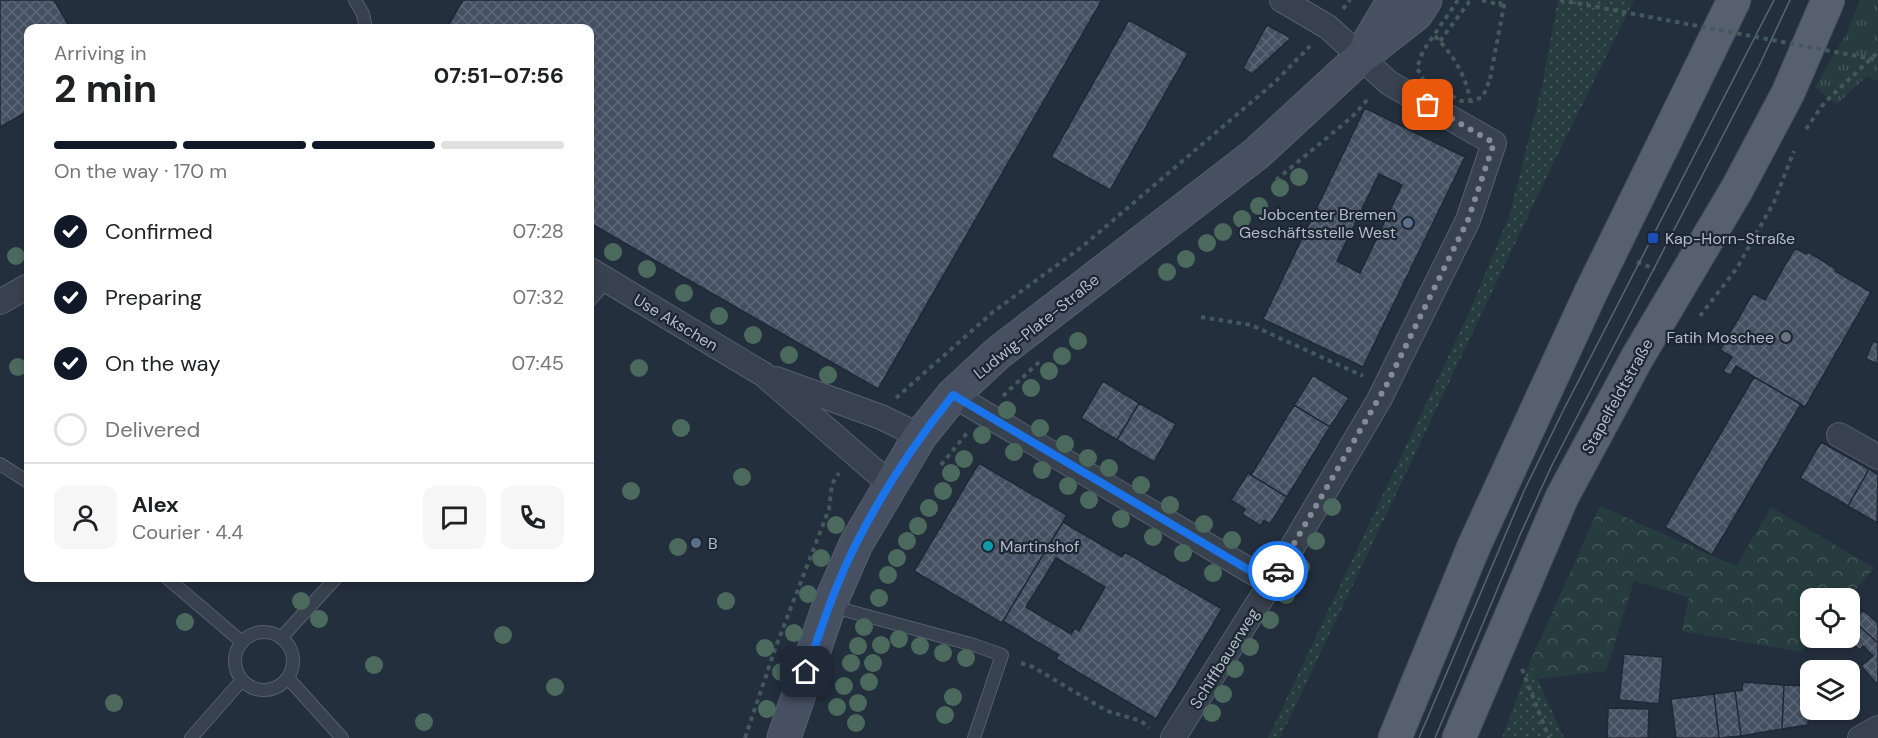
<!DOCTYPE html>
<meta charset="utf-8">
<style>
body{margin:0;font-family:"DM Sans",sans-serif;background:#f6f6f6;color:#202124;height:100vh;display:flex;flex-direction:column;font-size:22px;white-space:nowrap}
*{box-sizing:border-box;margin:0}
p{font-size:20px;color:#757577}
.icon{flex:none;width:33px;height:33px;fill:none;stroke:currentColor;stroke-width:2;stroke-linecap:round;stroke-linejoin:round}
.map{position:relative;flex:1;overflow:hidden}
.details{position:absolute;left:24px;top:24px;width:570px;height:558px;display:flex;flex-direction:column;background:#fff;border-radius:12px;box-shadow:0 3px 9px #0003}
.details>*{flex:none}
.tools{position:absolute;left:1800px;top:588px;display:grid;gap:12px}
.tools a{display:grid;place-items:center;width:60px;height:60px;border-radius:12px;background:#fff;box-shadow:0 3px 9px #0003;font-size:30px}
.pin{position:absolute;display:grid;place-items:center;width:51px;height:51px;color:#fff;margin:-26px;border-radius:12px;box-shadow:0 3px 9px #0006}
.courier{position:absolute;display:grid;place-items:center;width:60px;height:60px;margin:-30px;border:4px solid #1a73e8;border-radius:50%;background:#fff;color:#222;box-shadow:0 2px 8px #0007}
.summary em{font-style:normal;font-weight:700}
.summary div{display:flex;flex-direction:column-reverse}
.summary{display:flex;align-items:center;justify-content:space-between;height:102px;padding:0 30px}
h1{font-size:39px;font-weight:700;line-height:45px}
.bar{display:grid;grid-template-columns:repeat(4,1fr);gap:9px 6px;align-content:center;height:72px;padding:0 30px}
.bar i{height:8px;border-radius:4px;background:#e0e0e0}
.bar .on{background:#111827}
.bar p{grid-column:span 4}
.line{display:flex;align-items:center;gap:15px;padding:0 30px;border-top:2px solid #e0e0e0}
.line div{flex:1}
.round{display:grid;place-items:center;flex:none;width:63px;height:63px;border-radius:12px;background:#f6f6f6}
ol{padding:0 30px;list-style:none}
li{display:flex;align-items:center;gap:18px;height:66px}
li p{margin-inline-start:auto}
li .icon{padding:6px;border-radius:50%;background:#111827;color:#fff;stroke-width:4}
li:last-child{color:#757577}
li i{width:33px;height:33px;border:3px solid #e0e0e0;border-radius:50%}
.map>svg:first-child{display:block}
.grass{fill:url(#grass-dots)}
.forest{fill:url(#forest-crowns)}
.park{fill:url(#park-tufts)}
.building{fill:url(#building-cross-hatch);stroke:#1f2835;stroke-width:1.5;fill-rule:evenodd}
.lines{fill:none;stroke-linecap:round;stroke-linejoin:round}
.lane-casing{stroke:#565f6c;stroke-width:14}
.street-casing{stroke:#565f6c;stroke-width:26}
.secondary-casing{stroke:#565f6c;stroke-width:35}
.primary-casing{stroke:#414a57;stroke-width:35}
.path{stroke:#44595c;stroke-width:4;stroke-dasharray:4.5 4.5;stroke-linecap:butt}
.lane{stroke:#38414e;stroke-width:12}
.street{stroke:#38414e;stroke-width:24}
.secondary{stroke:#465061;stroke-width:33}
.primary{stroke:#56606e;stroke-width:33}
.tram{stroke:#5a6575;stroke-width:1.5}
.path-bridge{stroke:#44595c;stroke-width:4;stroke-dasharray:4.5 4.5;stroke-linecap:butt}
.tree{fill:#4b6a5d}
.done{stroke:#828b98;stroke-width:6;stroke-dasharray:0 10.8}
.route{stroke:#1a73e8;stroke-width:8}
.service-dot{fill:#5c6f8a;stroke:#1d2633;stroke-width:2}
.transit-dot{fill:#1a4fb4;stroke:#1d2633;stroke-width:2}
.worship-dot{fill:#6b7280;stroke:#1d2633;stroke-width:2}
.culture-dot{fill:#0f9aa8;stroke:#1d2633;stroke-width:2}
.labels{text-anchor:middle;stroke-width:4.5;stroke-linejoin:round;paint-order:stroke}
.poi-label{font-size:16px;fill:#b4bcc9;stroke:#1d2633;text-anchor:start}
.street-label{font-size:16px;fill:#b4bcc9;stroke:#1d2633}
</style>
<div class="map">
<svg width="1878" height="738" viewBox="0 0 1878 738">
<defs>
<pattern id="grass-dots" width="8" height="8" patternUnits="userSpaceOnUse" patternTransform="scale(1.5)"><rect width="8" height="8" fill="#263c3f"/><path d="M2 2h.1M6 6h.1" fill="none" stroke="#435659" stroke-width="1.8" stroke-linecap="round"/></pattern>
<pattern id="forest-crowns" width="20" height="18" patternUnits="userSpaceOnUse" patternTransform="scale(1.5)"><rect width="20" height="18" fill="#263c3f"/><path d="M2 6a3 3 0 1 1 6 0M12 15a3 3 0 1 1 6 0" fill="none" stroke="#435659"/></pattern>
<pattern id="park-tufts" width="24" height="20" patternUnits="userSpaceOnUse" patternTransform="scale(1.5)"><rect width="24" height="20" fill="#263c3f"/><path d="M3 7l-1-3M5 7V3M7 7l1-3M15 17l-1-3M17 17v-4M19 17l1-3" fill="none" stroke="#435659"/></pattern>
<pattern id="building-cross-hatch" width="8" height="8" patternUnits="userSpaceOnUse" patternTransform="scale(1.5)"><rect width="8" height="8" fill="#455162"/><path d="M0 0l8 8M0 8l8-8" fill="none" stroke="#5d6877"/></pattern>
</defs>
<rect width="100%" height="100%" fill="#242f3e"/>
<path class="grass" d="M1558 0H1634L1550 170 1280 738H1268L1467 317 1509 217 1542 86Z
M1530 662 1564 738H1502Z"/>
<path class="forest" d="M1600 506 1736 566 1771 507 1874 568 1848 598H1810V638H1814L1801 652 1682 631 1689 597 1634 581 1606 671 1538 679 1530 662Z"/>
<path class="park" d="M1860 0H1878V81L1867 76 1837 104 1815 87 1845 36Z"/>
<path class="building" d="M0 0H54L70 28H28V111L0 127Z
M463 0H1102L878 389 590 223V28H447Z
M1129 20 1188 53 1110 190 1051 157Z
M1267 25 1291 38 1252 74 1243 68Z
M1365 108 1465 157 1363 367 1263 319ZM1379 174 1402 185 1360 273 1337 261Z
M1795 248 1806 254 1808 252 1836 269 1835 271 1871 292 1805 407 1736 366 1731 375 1726 373 1723 371 1732 357 1720 350 1753 293 1765 300Z
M1873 341 1878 343V364L1866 359Z
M1313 375 1349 398 1330 427 1294 405Z
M1754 377 1801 404 1712 555 1665 527Z
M1103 381 1139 403 1117 440 1081 418Z
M1139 403 1176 424 1154 462 1117 440Z
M1294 405 1330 427 1287 497 1251 475Z
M1821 442 1869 469 1848 506 1800 478Z
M979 463 1067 515 1002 623 914 571Z
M1869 469 1878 475 1877 523 1848 506Z
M1248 473 1287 497 1270 524 1264 520 1261 526 1242 514 1245 509 1231 500Z
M1063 522 1122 557 1125 552 1222 609 1156 719 1056 659 1059 655 1003 621ZM1056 558 1105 587 1079 631 1075 628 1071 634 1026 607Z
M1863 610 1878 623V643L1854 621Z
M1854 621 1878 643V685L1861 666 1873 656 1863 646 1860 650 1846 638H1850V626Z
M1624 654 1663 657 1659 704 1619 700Z
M1743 682 1784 685 1782 729 1741 736 1735 691 1742 690Z
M1784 685 1810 686 1808 725 1782 729Z
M1735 691 1741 736 1719 738 1714 694Z
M1714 694 1719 738H1676L1671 699Z
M1608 708 1649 709 1648 738H1607Z"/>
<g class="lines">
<g class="lane-casing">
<path id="lane" d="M355 0 363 14 366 28
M590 300 607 281
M0 464 28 482
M167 578 242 642
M830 606 974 645 1002 655 974 738
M235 661a29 29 0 1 1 58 0a29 29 0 1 1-58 0Z
M281 638 336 578
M288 678 342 738
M191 738 242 680"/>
</g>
<g class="street-casing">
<path id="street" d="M590 270 763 374 891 485
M0 302 28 286
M776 379 881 417 920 436
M953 395 1271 583
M1839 435 1878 457
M1173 738 1271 583 1379 400 1468 220 1494 143 1389 83 1328 27 1282 0
M1860 738 1878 728"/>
</g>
<g class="secondary-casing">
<path id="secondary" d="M1369 42 1394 0
M784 738 829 606 856 544 920 436 953 395 998 353 1256 154 1361 57 1416 14 1425 0"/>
</g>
<g class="primary-casing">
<path id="primary" d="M1395 738 1474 546 1591 292 1734 0
M1459 738 1562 497 1637 358 1737 189 1788 93 1828 0"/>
</g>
<path class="path" d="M1482 0 1500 5 1501 0
M1343 9 1350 0
M1435 36C1453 55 1465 74 1470 99
M1440 41 1469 2 1474 0
M1490 79 1505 0
M1806 129 1824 103 1878 52
M1276 180 1352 117 1369 98
M1637 262 1655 269
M1700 316 1737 268 1774 202 1794 151
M1201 317 1251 325 1363 376
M1003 396 1039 362
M896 398 993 312 1083 246 1275 82 1310 46
M941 465 967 433
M1021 663 1033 667 1107 711 1141 721 1149 728
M1522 669 1549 738
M745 738 775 649 829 509 832 484 839 473"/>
<use href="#lane" class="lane"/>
<use href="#street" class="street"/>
<use href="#secondary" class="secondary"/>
<use href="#primary" class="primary"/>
<path class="tram" d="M1419 738 1524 491 1563 411 1774 0
M1435 738 1520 535 1552 465 1759 66 1790 0"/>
<path class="path-bridge" d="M1458 0 1423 51 1417 68 1424 81 1461 101H1472L1483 97 1490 79
M1560 0 1878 60"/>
</g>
<g class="tree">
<circle cx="1299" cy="177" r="9"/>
<circle cx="1280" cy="188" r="9"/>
<circle cx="1259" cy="206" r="9"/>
<circle cx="1242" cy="219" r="9"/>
<circle cx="1223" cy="232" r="9"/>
<circle cx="1207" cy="243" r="9"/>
<circle cx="613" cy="252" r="9"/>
<circle cx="16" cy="256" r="9"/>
<circle cx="1186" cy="259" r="9"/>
<circle cx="647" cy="269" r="9"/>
<circle cx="1167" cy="272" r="9"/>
<circle cx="684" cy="293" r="9"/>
<circle cx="719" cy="316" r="9"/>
<circle cx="753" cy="335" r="9"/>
<circle cx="1078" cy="341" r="9"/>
<circle cx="789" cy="355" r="9"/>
<circle cx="1062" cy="356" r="9"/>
<circle cx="18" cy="367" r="9"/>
<circle cx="639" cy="368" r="9"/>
<circle cx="1049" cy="371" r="9"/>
<circle cx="828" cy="375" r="9"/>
<circle cx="1031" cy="388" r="9"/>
<circle cx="1007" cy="410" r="9"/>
<circle cx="681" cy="428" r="9"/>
<circle cx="1040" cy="428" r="9"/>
<circle cx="982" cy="435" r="9"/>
<circle cx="1065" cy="444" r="9"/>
<circle cx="1014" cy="452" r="9"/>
<circle cx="1088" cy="458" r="9"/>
<circle cx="964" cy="459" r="9"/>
<circle cx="1109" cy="468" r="9"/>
<circle cx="1042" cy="470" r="9"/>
<circle cx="951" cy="473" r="9"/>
<circle cx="742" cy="477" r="9"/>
<circle cx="1141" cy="485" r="9"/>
<circle cx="1068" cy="486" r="9"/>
<circle cx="631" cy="491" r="9"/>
<circle cx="943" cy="491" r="9"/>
<circle cx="1089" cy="500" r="9"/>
<circle cx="1170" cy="505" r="9"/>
<circle cx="1332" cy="507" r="9"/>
<circle cx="929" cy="508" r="9"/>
<circle cx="1121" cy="519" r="9"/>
<circle cx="1204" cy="524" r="9"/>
<circle cx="836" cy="525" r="9"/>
<circle cx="918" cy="526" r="9"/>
<circle cx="1153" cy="537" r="9"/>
<circle cx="1232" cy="540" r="9"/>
<circle cx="907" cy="541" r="9"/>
<circle cx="1316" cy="541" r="9"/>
<circle cx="678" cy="547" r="9"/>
<circle cx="1183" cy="553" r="9"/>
<circle cx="821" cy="558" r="9"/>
<circle cx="897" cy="558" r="9"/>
<circle cx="1301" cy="567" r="9"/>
<circle cx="1213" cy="573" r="9"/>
<circle cx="888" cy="575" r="9"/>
<circle cx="808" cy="594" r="9"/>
<circle cx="1286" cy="595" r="9"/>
<circle cx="879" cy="598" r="9"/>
<circle cx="301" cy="601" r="9"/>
<circle cx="726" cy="601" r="9"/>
<circle cx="319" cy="619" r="9"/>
<circle cx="1270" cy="620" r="9"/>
<circle cx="185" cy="622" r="9"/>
<circle cx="864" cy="627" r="9"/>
<circle cx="794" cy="633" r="9"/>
<circle cx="503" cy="635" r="9"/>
<circle cx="899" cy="639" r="9"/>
<circle cx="881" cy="645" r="9"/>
<circle cx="858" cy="646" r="9"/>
<circle cx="920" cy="646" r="9"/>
<circle cx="1250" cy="647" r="9"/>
<circle cx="765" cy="648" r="9"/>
<circle cx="943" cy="653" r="9"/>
<circle cx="966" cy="658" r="9"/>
<circle cx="851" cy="663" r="9"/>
<circle cx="873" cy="663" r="9"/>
<circle cx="374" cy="665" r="9"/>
<circle cx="1235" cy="669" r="9"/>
<circle cx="781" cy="672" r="9"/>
<circle cx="869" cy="682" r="9"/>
<circle cx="844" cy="686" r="9"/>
<circle cx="555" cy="687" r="9"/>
<circle cx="1223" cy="694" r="9"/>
<circle cx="953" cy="697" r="9"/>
<circle cx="114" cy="703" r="9"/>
<circle cx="858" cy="703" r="9"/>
<circle cx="837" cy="707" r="9"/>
<circle cx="767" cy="709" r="9"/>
<circle cx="1212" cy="713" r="9"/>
<circle cx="945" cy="715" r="9"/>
<circle cx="424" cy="722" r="9"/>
<circle cx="856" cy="723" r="9"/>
</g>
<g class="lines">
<path class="done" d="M1278 571 1386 386 1468 220 1494 143 1428 105"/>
<path class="route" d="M806 672C821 629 835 585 856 544 882 492 916 441 953 395L1271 583 1278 571"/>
</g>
<g class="service-dot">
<circle cx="1408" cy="223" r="6"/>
<circle cx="696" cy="543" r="6"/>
</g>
<rect class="transit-dot" x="1647" y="232" width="12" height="12" rx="3"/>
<circle class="worship-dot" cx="1786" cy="337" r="6"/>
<circle class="culture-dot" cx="988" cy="546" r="6"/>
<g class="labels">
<g class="poi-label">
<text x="1396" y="220" text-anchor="end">Jobcenter Bremen<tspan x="1396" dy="18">Geschäftsstelle West</tspan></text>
<text x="1665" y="244">Kap-Horn-Straße</text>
<text x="1774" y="343" text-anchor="end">Fatih Moschee</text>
<text x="708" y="549">B</text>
<text x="1000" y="552">Martinshof</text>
</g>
<g class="street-label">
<text transform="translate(676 322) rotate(31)" y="6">Use Akschen</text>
<text transform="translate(1036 326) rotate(-39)" y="6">Ludwig-Plate-Straße</text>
<text transform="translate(1617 396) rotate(-61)" y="6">Stapelfeldtstraße</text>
<text transform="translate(1224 658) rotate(-58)" y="6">Schiffbauerweg</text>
</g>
</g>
</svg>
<div class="tools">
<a><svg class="icon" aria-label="locate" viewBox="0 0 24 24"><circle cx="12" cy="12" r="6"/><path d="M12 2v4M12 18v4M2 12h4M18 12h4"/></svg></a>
<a><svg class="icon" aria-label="layers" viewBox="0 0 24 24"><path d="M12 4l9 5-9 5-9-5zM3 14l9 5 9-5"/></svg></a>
</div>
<div class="pin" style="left:1428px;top:105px;background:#ea580c"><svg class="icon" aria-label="bag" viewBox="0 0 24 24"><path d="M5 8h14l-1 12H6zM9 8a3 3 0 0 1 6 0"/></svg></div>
<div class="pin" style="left:806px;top:672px;background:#1f2937"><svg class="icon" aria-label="home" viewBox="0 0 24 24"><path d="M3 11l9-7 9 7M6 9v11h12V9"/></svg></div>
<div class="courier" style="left:1278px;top:571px"><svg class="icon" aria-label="car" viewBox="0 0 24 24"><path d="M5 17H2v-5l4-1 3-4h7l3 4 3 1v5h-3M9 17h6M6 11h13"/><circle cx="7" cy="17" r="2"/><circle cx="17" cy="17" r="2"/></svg></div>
<section class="details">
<div class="summary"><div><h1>2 min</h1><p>Arriving in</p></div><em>07:51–07:56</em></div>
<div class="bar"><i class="on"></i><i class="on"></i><i class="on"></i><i></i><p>On the way · 170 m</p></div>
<ol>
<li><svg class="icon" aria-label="check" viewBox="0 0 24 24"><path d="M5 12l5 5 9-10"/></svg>Confirmed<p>07:28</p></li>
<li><svg class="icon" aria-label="check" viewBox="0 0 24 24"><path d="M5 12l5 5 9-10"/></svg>Preparing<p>07:32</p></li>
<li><svg class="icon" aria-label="check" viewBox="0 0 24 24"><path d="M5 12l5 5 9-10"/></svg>On the way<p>07:45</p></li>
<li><i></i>Delivered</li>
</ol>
<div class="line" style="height:108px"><a class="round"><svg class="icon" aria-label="person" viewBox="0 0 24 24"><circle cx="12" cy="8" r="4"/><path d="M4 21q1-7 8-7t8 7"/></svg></a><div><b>Alex</b><p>Courier · 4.4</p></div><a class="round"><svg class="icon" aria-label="chat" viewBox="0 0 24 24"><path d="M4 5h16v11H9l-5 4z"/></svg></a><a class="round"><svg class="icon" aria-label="phone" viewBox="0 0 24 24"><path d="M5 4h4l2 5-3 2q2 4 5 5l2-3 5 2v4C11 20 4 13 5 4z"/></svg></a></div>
</section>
</div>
